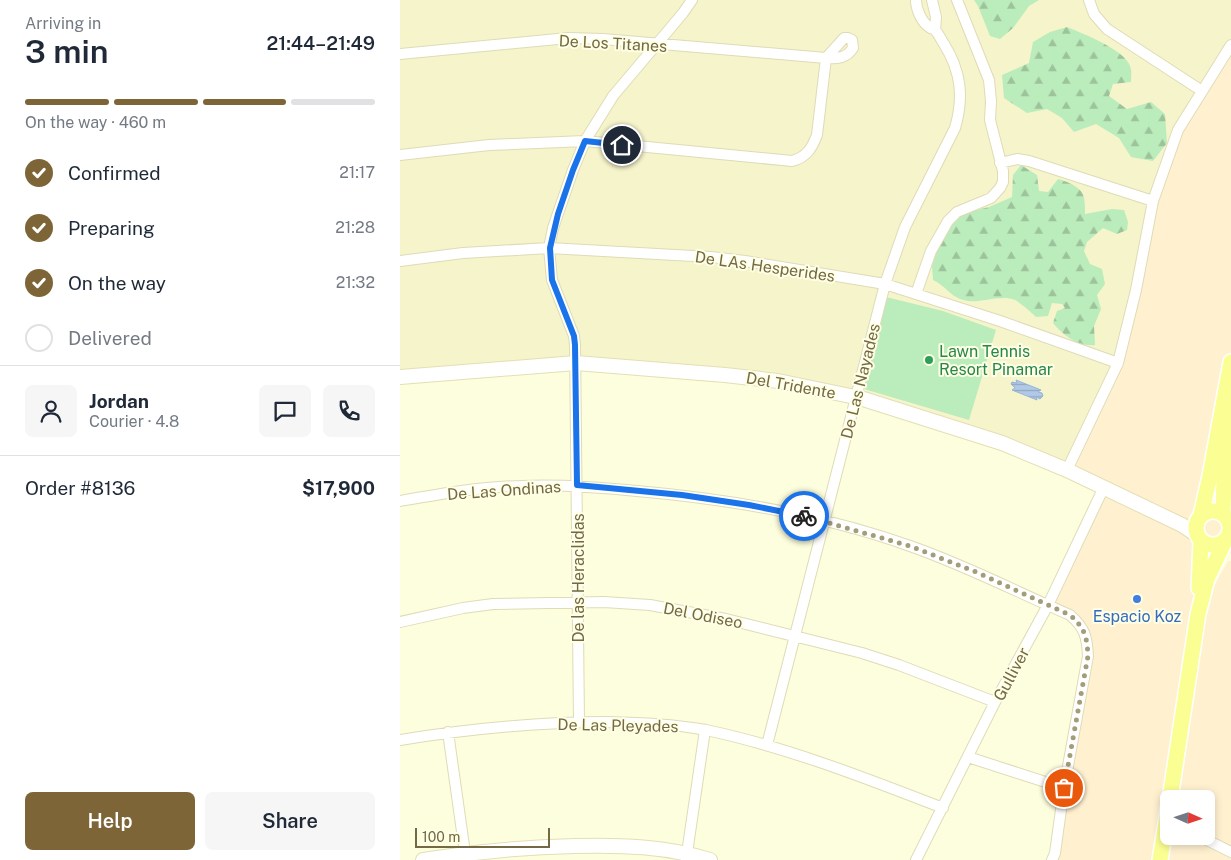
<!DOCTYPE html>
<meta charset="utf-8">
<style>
body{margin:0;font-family:"Public Sans",sans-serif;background:#f6f6f7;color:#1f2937;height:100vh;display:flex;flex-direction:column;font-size:19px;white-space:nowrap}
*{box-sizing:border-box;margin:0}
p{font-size:16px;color:#747a83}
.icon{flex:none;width:28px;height:28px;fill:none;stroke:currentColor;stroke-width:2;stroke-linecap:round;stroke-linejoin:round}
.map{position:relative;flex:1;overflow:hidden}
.details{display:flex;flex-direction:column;background:#fff;width:400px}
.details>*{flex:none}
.needle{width:32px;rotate:93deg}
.fabs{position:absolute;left:760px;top:790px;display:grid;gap:10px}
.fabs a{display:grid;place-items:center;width:55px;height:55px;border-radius:8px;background:#fff;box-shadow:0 2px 8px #0003;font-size:25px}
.scale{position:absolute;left:15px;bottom:12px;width:135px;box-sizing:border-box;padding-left:5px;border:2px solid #746944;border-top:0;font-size:14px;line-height:18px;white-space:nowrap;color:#746944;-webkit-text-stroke:4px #feffe5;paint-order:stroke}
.pin{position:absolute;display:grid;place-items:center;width:42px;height:42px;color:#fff;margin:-21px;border:2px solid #fff;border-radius:50%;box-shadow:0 1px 5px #0007}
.courier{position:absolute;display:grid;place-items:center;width:50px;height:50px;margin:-25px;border:4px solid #1a73e8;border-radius:50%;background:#fff;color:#222;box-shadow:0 1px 6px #0007}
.summary em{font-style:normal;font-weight:600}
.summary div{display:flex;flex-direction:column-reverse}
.summary{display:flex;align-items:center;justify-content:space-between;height:85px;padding:0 25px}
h1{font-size:32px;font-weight:600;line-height:38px}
.bar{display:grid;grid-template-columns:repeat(4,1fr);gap:8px 5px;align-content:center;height:60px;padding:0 25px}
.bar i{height:6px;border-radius:4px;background:#e0e1e3}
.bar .on{background:#7e6537}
.bar p{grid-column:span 4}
.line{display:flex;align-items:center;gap:12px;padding:0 25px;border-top:1px solid #e0e1e3}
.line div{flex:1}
.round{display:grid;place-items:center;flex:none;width:52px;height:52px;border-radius:8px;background:#f6f6f7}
ol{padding:0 25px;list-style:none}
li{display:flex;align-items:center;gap:15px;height:55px}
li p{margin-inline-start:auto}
li .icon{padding:5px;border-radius:50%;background:#7e6537;color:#fff;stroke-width:4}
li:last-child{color:#747a83}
li i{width:28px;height:28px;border:2px solid #e0e1e3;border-radius:50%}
.primary-button{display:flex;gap:10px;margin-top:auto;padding:10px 25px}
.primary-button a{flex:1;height:58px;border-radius:8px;background:#7e6537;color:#fff;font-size:20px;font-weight:600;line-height:58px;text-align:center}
.primary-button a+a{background:#f6f6f7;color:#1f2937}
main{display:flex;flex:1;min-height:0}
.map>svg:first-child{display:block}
.residential{fill:#f6f4cb}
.commercial{fill:#fff1d0;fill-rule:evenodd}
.forest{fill:url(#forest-firs)}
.park{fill:#bbecbc}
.water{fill:url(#water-rules);stroke:#96b4da}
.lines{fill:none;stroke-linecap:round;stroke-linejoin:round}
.street-casing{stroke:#dfdbb6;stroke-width:12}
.secondary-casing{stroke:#e4dfb3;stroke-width:16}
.primary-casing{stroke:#fff;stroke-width:18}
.street{stroke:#fff;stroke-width:10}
.secondary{stroke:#fff;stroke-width:14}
.primary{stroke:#fbff93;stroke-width:15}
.done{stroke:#a49d7a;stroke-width:5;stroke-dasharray:0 9}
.route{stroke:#1a73e8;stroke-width:6}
.leisure-dot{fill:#2e9e5b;stroke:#feffe5;stroke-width:2}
.shop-dot{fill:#3f7fe0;stroke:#feffe5;stroke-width:2}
.labels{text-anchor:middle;stroke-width:4;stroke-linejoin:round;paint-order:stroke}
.street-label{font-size:16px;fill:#746944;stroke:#feffe5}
.leisure-label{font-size:16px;fill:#27864d;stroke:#feffe5;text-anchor:start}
.shop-label{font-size:16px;fill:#366cbe;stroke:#feffe5}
</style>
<main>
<section class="details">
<div class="summary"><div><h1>3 min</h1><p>Arriving in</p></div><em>21:44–21:49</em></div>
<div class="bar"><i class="on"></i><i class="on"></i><i class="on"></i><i></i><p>On the way · 460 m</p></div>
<ol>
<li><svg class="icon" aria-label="check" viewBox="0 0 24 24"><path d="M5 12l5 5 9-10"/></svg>Confirmed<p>21:17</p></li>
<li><svg class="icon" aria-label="check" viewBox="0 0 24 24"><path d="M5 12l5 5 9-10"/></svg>Preparing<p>21:28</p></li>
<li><svg class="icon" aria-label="check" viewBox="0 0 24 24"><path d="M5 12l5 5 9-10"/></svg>On the way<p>21:32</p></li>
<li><i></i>Delivered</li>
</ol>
<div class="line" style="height:90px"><a class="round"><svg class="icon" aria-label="person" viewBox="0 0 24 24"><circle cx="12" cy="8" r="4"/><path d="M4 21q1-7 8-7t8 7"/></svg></a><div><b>Jordan</b><p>Courier · 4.8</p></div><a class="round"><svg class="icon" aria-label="chat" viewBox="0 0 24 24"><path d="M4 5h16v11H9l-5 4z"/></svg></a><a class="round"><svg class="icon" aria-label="phone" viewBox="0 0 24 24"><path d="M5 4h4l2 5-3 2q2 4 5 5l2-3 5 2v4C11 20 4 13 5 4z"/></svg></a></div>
<div class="line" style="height:65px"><div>Order #8136</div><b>$17,900</b></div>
<div class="primary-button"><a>Help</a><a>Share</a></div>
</section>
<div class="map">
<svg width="831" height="860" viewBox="0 0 831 860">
<defs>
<pattern id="forest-firs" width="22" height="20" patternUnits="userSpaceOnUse" patternTransform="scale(1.25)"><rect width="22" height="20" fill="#bbecbc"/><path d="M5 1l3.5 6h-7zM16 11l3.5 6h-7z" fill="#9dc39a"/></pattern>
<pattern id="water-rules" width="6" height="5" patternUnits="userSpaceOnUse" patternTransform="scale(1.25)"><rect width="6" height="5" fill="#b1c9e8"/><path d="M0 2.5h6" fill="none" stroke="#95a7be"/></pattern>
</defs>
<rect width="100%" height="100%" fill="#fdfedd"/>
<path class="residential" d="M0 0H831V45L718 363 667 470 456 397 176 363 0 384Z"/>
<path class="commercial" d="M831 45V552L828 554 798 614 806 617 813 588 828 561H831V860H652L687 637 648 605 703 488 667 470 712 378 753 201 778 130ZM769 799H806V836H769Z"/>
<path class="forest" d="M574 0H639L629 6 613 28 600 39 590 36 578 6Z
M667 27C682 33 725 50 730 66 732 71 731 77 731 82L713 84 709 96 727 109 751 102 765 114 767 143 753 161 731 157 719 138 696 124 674 132 662 118 647 109 627 113 604 98 602 75 629 63 633 42 650 32Z
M621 165 637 175 639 191 648 192 658 179C667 181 683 188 684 198 685 203 685 209 685 214L712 209 724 210 728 222 727 230 717 234 703 228 687 242 684 251 690 264 702 269 705 284 697 295 701 309 694 326 695 345C678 347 664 336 653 323L657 311 665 308 662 304 652 303 648 316 636 317C632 313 618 301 615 300 602 294 581 303 568 301 550 298 549 288 533 280L532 266 539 245 550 226 564 213 589 207 612 197 613 175Z"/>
<path class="park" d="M486 297 543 311 596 330 569 420 464 389Z"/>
<path class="water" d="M616 380 641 390 638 392 642 393 643 396 640 399 636 397 637 400 612 390 615 388 611 384 612 382 617 383Z"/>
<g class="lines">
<g class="street-casing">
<path id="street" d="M532 0 536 17 535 30
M689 0 694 14 707 29 802 91
M0 54 168 38 203 39 426 58C437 59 447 58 453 48L452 40 448 38H444L426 58
M0 155 89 145 185 141 392 161C407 157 412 148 417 135L426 58
M600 163 617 159 629 161 753 201
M0 261 63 253 149 248 311 257 345 261 485 284 600 321 718 363
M516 294 531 251 548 221 557 212 591 198 600 188 603 182V171L590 120 591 101 589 80 557 0
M667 470 718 363 736 290 753 201 778 130 831 45
M0 501C40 494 79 487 120 486 159 484 198 487 237 491 328 499 423 515 510 546 565 565 617 592 670 615 685 628 687 637 688 656L664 788 655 853 652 860
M830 527 831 528
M0 622 63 608 93 604 204 602 250 605 326 619 462 653 499 665 595 702
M179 722 175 345 174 336 152 280 149 248 153 228 173 170 185 141 213 96 283 13 292 0
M48 732 66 860
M0 740C69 729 138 722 207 722 241 723 273 724 306 730 387 747 465 778 543 808
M367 745 485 284 505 227 555 128C564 97 561 71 544 44 541 40 539 34 535 30 532 27 532 30 529 27 521 21 516 9 516 0
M568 757 664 788
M799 836 831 852
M286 860 305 730
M516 860 595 702 648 605 704 487"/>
</g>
<g class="secondary-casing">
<path id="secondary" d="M0 377 176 363 325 375 378 381 460 398 602 443 667 470 782 525 797 535
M23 860C74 852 124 847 175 846 221 845 266 846 310 860"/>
</g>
<g class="primary-casing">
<path id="primary" d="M796 528a17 17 0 1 1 34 0a17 17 0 1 1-34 0Z
M823 513 824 478 831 412
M801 515 810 476 831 362
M799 588 801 540
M770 799 798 614 807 579 825 541
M760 860 769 805"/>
</g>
<use href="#street" class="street"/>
<use href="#secondary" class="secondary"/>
<use href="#primary" class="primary"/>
</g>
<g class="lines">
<path class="done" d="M404 516 510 546 576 572 670 615C685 628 687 637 688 656L664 788"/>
<path class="route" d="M222 145 185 141 173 170 158 214 150 248 152 280 174 336 175 345 177 485 282 495 349 505 404 516"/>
</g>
<circle class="leisure-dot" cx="529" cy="360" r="5"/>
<circle class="shop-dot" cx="737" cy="599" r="5"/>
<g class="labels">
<g class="street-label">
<text transform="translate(213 43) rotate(3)" y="6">De Los Titanes</text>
<text transform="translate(365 266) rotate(8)" y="6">De LAs Hesperides</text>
<text transform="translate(460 381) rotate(-76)" y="6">De Las Nayades</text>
<text transform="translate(391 385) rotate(10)" y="6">Del Tridente</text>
<text transform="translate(104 490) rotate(-4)" y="6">De Las Ondinas</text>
<text transform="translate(178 578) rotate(-90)" y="6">De las Heraclidas</text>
<text transform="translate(303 615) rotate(11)" y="6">Del Odiseo</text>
<text transform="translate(611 674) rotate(-62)" y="6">Gulliver</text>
<text transform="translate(218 725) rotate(1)" y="6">De Las Pleyades</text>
</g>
<g class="leisure-label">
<text x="539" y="357">Lawn Tennis<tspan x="539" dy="18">Resort Pinamar</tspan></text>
</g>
<g class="shop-label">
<text x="737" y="622">Espacio Koz</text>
</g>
</g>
</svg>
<div class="fabs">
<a><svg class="needle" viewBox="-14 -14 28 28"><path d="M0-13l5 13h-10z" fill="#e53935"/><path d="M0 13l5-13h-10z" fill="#747a83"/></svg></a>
</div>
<div class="scale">100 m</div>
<div class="pin" style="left:664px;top:788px;background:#ea580c"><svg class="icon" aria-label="bag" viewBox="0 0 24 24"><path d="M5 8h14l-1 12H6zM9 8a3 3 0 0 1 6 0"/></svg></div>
<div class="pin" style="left:222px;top:145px;background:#1f2937"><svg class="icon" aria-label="home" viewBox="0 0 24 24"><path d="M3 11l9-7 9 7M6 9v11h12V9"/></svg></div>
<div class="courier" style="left:404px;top:516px"><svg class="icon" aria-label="bike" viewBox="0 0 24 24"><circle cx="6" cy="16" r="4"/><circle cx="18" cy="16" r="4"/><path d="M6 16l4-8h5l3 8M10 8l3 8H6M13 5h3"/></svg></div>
</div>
</main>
